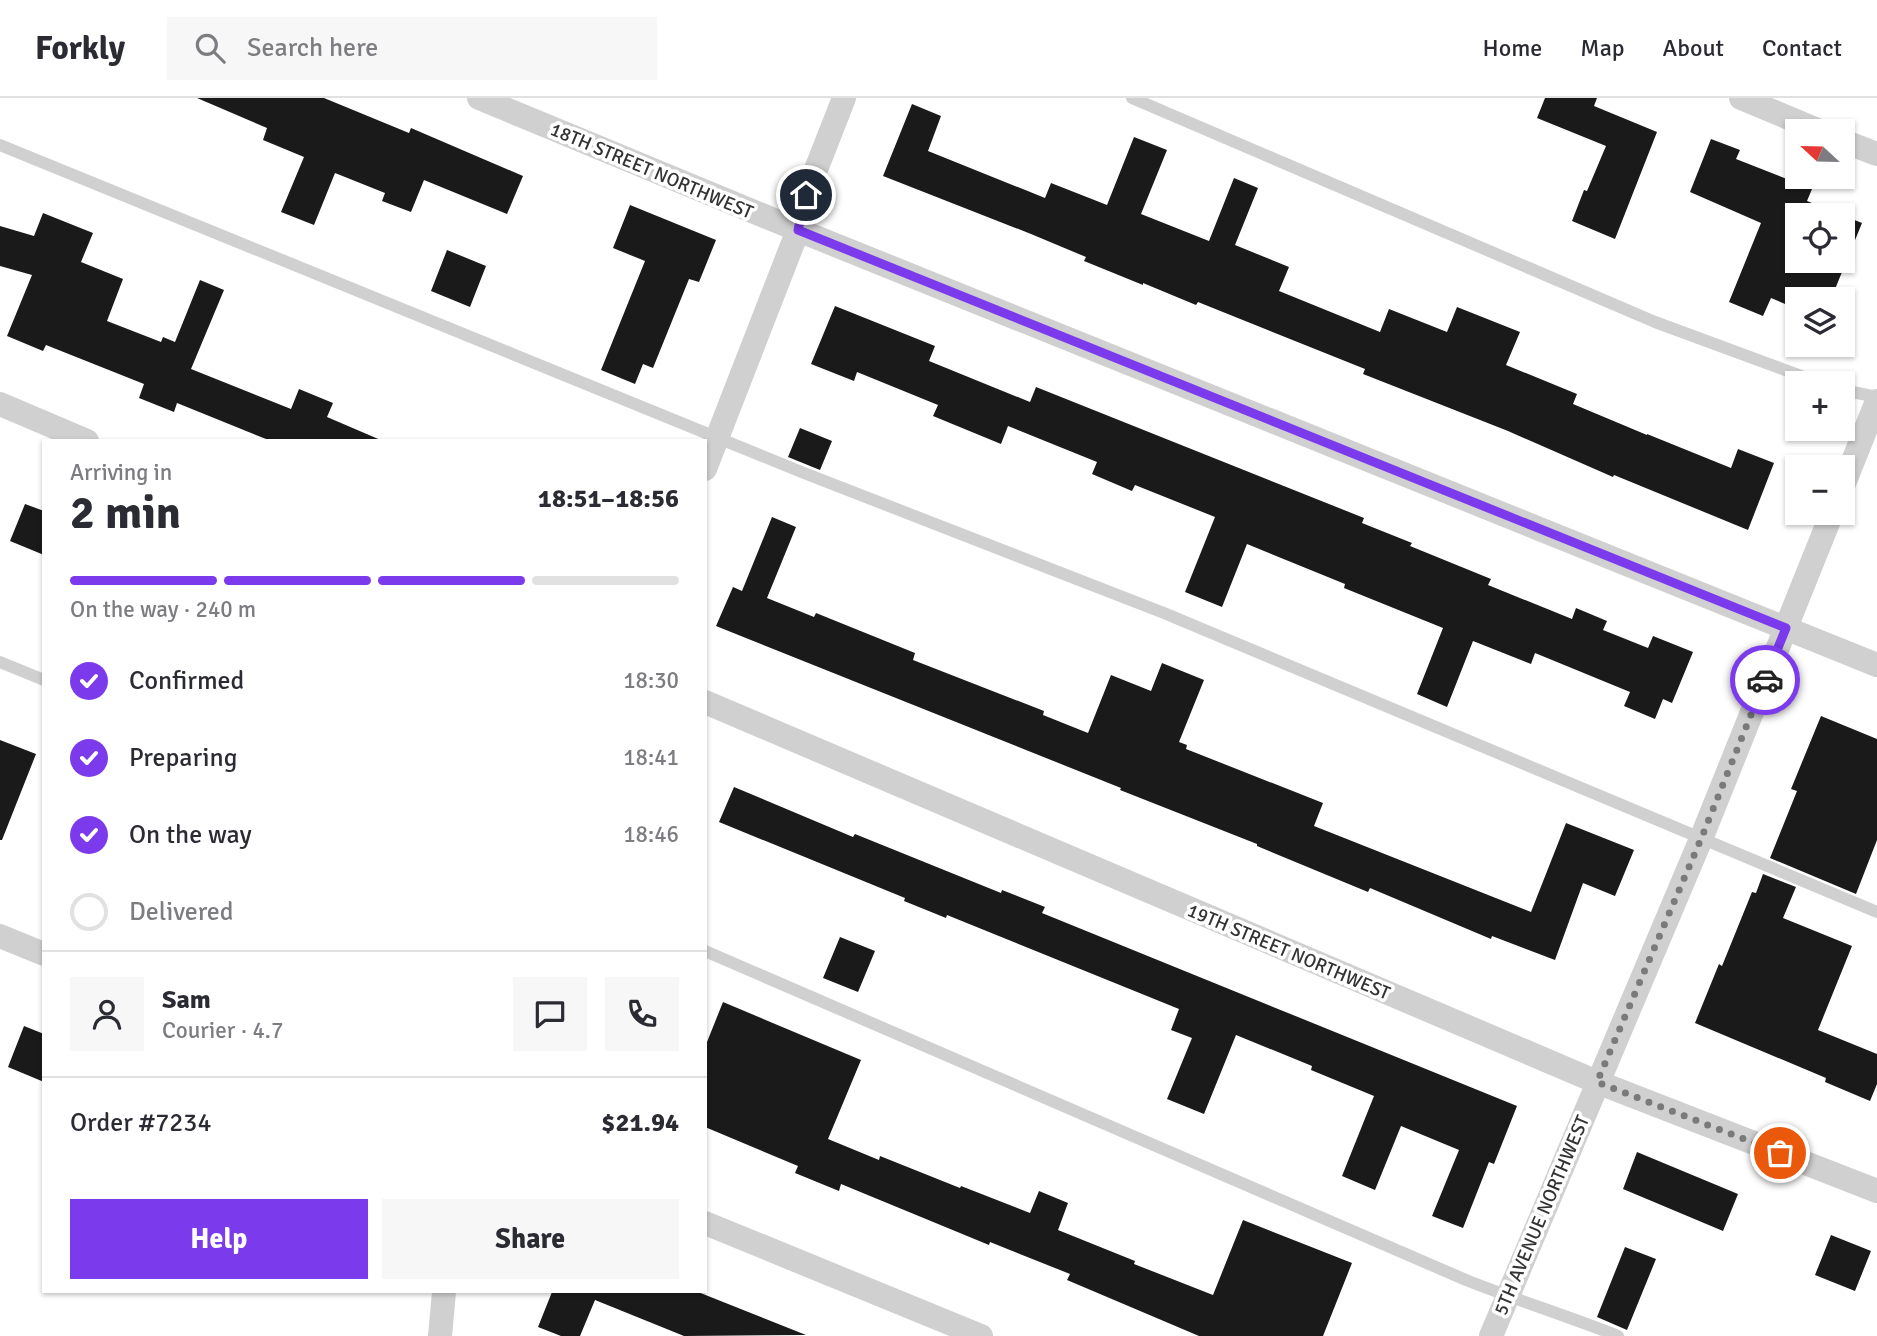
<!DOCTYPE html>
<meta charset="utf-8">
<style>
body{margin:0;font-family:Signika,sans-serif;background:#f7f7f7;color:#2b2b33;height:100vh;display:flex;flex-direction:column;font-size:26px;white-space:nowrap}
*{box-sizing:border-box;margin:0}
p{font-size:23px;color:#7c7c81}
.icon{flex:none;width:38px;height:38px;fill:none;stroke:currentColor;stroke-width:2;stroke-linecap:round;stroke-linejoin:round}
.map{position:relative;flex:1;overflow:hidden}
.sheet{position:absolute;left:42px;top:341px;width:665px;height:854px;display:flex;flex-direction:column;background:#fff;border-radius:0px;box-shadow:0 2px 5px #0004}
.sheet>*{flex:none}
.needle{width:46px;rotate:292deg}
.fabs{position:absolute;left:1785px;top:21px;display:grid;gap:14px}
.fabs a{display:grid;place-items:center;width:70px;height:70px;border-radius:0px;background:#fff;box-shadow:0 2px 5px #0004;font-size:35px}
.pin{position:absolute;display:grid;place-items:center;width:60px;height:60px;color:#fff;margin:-30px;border:4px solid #fff;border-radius:50%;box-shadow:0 2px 7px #0007}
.courier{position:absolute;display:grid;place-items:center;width:70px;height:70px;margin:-35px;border:5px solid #7c3aed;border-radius:50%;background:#fff;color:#222;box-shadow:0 2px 9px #0007}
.headline em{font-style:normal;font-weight:700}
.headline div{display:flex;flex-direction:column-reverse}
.headline{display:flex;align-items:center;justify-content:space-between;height:119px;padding:0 28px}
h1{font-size:46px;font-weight:700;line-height:52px}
.bar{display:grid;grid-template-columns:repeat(4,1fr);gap:10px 7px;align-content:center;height:84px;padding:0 28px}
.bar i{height:9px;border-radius:5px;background:#e1e1e2}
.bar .on{background:#7c3aed}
.bar p{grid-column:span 4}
.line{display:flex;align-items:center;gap:18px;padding:0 28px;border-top:2px solid #e1e1e2}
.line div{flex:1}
.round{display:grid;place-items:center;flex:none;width:74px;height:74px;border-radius:0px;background:#f7f7f7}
ol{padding:0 28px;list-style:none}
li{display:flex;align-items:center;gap:21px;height:77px}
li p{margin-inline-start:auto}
li .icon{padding:7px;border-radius:50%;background:#7c3aed;color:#fff;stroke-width:4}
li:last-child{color:#7c7c81}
li i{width:38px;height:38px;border:4px solid #e1e1e2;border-radius:50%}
.cta{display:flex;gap:14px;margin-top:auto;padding:14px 28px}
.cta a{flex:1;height:80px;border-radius:0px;background:#7c3aed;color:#fff;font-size:28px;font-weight:700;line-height:80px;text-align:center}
.cta a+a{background:#f7f7f7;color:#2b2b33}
header{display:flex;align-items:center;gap:42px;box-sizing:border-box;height:98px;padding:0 35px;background:#fff;border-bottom:2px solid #e1e1e2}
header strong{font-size:33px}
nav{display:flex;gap:38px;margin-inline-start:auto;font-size:24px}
.search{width:490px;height:63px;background:#f7f7f7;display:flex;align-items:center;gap:18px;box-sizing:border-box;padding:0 24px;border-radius:0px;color:#7c7c81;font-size:26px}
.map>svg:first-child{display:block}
.building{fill:#1a1a1a;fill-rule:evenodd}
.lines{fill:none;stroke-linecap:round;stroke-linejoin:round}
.lane{stroke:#d0d0d0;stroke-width:12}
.street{stroke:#d0d0d0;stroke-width:24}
.done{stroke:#7a7a7a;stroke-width:7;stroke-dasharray:0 12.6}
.route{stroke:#7c3aed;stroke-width:9}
.labels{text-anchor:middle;stroke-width:7;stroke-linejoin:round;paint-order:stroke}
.street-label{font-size:19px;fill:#333;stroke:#fff}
</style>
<header>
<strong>Forkly</strong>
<div class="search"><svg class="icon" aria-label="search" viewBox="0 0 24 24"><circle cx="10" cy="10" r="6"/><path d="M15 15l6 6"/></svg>Search here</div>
<nav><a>Home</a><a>Map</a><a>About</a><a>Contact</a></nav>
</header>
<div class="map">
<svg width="1877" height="1238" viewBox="0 0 1877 1238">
<rect width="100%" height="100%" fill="#fff"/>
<path class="building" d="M197 0H324L409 35 411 30 523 78 507 116 424 82 411 114 382 103 385 95 335 75 314 127 281 114 304 59 263 42 267 30Z
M1545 0H1597L1594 8 1657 34 1615 141 1572 123 1584 92 1587 93 1606 48 1537 20Z
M912 6 941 18 928 53 1045 100 1051 85 1107 107 1134 39 1167 52 1141 116 1209 143 1234 80 1258 90 1235 147 1289 169 1279 193 1380 234 1389 211 1447 234 1457 209 1520 234 1506 267 1577 296 1573 306 1647 337V336L1731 370 1738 351 1774 365 1748 432 1614 377 1613 379 1508 333 1363 276 1365 271 1198 204 1196 207 1143 185V187L1084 163 1086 159 1031 136 883 78Z
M1711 41 1740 52 1736 61 1812 91 1807 103 1862 125 1831 201H1797V211L1771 200 1763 218 1729 204 1761 125 1690 94ZM1797 117H1843V163H1797Z
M630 107 716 142 699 184 689 181 653 270 643 266 635 286 601 272 645 163 613 150Z
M43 115 93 135 81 164 123 181 107 223 161 244 163 239 175 244 200 182 224 192 191 271 291 311 299 291 333 305 327 319 383 343H271L177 305 174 314 139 300 144 286 46 247 43 253 7 238 32 177 0 168V128L34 138Z
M447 152 486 168 470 209 431 193Z
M835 208 935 248 929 263 1030 304 1036 289 1364 420 1362 425 1412 445 1410 448 1491 481 1488 487 1572 521 1576 510 1607 523 1603 532 1648 550 1653 538 1693 554 1672 605 1663 601 1655 621 1624 608 1630 594 1535 555 1531 566 1473 543 1447 609 1417 596 1443 530 1344 490 1345 486 1247 446 1222 509 1185 494 1215 419 1135 387 1132 393 1092 376 1097 364 1008 328 1001 346 933 318 938 307 857 274 854 283 811 266Z
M800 330 832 343 820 372 788 359Z
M25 406 44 413V457L10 443Z
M772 419 796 429 767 500 814 519 816 515 915 555 913 562 1044 613 1043 617 1088 635 1111 577 1151 593 1162 565 1204 582 1179 644 1187 647 1186 651 1323 705 1314 728 1531 814 1566 725 1634 752 1615 798 1583 785 1555 862 1492 838 1491 841 1370 790 1368 794 1257 748V746L1120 692 1121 690 716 528 733 489 742 493Z
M1821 618 1877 641V742L1856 796 1770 760 1797 693 1791 691Z
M0 642 36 656 2 742H0Z
M734 689 853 739 855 736 1001 795 1002 792 1045 809 1042 815 1517 1008 1494 1066 1489 1064 1463 1130 1432 1118 1459 1052 1401 1028 1375 1092 1342 1078 1374 998 1311 972 1312 968 1236 937 1204 1016 1167 1001 1192 940 1171 932 1179 911 947 817 946 820 904 803 905 800 719 724Z
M1763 776 1796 789 1783 820 1852 848 1818 932 1877 956V986L1870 1003 1825 984 1826 980 1695 925 1719 866 1722 868 1752 794 1756 795Z
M840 839 875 853 858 894 823 880Z
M723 904 861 962 828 1041 879 1062 880 1058 960 1090 961 1088 1030 1115 1039 1093 1068 1105 1058 1132 1135 1163 1134 1166 1213 1197 1243 1122 1352 1165 1323 1238H1199L1067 1182 1070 1176 990 1144 989 1147 841 1086 839 1093 795 1075 798 1068 705 1029V949Z
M24 928 44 936V984L8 969Z
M1637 1054 1738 1096 1723 1133 1623 1091Z
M1831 1137 1871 1153 1855 1193 1815 1177Z
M1625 1149 1656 1161 1627 1232 1597 1219Z
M552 1194H698L806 1237 684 1238 595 1202 580 1238H561L538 1229Z"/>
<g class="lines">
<path class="lane" d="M1132 0 1655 224 1820 285
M0 47 804 375 1164 515 1877 814
M1843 292 1877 299
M0 564 44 582
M705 853 1466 1182C1516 1202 1568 1218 1618 1238"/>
<path class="street" d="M479 0 798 132 1877 567
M1741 0 1820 33
M1843 43 1877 56
M0 306 87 343
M705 371 798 132 806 97 844 0
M1843 388 1877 303
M705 604 1597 984 1877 1093
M0 838 44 856
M705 1125 981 1238
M440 1238 444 1194
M1491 1238 1701 741 1832 415"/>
</g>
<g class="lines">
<path class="done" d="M1765 582 1701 741 1597 984 1780 1055"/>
<path class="route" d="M806 97 798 132 1786 530 1765 582"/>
</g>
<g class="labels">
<g class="street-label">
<text transform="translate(652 72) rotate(23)" y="7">18TH STREET NORTHWEST</text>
<text transform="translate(1289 853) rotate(23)" y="7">19TH STREET NORTHWEST</text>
<text transform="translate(1541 1117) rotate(-67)" y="7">5TH AVENUE NORTHWEST</text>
</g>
</g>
</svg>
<div class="fabs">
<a><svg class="needle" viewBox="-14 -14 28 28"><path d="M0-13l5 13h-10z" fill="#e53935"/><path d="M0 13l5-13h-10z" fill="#7c7c81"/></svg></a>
<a><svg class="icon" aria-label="locate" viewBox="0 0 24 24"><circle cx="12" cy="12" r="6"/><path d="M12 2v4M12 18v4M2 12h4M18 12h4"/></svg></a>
<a><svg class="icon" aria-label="layers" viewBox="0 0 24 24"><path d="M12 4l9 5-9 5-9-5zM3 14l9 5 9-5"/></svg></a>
<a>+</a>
<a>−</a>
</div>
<div class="pin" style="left:1780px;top:1055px;background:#ea580c"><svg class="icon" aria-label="bag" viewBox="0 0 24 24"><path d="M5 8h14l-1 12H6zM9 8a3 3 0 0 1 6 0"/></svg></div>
<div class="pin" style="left:806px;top:97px;background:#1f2937"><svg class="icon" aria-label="home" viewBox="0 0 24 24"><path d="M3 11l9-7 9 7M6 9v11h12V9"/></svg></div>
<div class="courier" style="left:1765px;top:582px"><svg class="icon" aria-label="car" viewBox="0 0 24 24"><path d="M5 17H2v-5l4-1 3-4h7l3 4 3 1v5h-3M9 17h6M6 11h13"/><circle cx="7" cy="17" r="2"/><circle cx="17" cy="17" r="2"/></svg></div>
<section class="sheet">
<div class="headline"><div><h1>2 min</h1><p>Arriving in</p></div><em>18:51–18:56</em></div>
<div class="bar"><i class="on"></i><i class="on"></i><i class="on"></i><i></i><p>On the way · 240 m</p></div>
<ol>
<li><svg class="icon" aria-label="check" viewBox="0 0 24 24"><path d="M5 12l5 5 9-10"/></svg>Confirmed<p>18:30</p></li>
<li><svg class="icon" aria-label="check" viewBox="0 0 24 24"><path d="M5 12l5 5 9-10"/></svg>Preparing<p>18:41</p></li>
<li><svg class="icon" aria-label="check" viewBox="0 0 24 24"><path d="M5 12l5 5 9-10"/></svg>On the way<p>18:46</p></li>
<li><i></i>Delivered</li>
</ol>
<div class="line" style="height:126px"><a class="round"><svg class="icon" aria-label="person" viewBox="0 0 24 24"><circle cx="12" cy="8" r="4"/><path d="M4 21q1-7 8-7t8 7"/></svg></a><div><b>Sam</b><p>Courier · 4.7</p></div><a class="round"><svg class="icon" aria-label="chat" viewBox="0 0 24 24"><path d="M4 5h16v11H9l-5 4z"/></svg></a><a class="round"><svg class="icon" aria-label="phone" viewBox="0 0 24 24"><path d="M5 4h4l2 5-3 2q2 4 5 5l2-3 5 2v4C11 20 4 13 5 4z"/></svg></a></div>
<div class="line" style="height:91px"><div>Order #7234</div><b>$21.94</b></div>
<div class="cta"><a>Help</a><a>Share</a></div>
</section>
</div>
